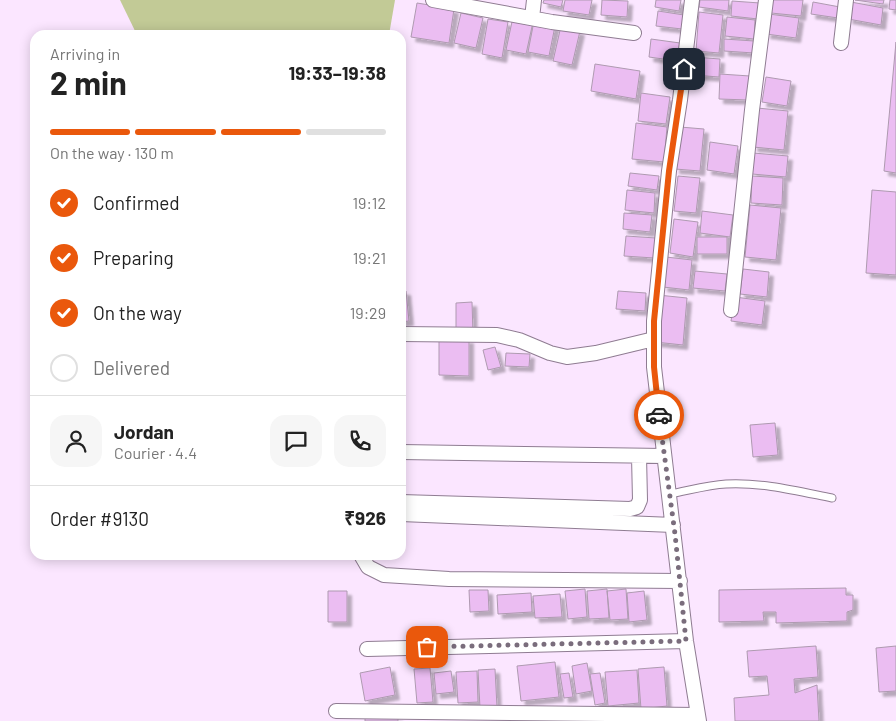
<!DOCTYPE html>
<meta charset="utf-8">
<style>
body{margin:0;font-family:Barlow,sans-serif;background:#f6f6f6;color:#222;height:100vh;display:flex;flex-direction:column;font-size:19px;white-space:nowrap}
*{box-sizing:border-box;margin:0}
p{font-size:16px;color:#767676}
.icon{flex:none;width:28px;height:28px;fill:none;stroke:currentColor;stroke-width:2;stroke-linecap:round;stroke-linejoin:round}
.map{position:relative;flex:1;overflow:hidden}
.side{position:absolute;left:30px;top:30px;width:376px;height:530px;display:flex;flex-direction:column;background:#fff;border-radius:15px;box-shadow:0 2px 12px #0003}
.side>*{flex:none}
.pin{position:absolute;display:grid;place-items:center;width:42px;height:42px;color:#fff;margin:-21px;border-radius:10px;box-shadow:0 2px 8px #0006}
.courier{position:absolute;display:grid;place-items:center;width:50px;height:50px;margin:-25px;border:4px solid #ea580c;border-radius:50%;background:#fff;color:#222;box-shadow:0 1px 6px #0007}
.head em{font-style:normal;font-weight:700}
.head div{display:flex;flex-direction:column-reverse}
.head{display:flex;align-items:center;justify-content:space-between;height:85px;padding:0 20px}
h1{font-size:32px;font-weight:700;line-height:38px}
.bar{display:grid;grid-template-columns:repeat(4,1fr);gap:8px 5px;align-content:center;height:60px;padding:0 20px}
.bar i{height:6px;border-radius:4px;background:#e0e0e0}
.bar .current{background:#ea580c}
.bar p{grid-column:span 4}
.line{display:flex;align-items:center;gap:12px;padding:0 20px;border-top:1px solid #e0e0e0}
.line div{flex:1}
.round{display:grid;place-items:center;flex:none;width:52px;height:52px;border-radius:15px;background:#f6f6f6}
ol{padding:0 20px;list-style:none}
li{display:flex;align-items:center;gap:15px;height:55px}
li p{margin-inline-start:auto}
li .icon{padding:5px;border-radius:50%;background:#ea580c;color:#fff;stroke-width:4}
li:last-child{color:#767676}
li i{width:28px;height:28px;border:2px solid #e0e0e0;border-radius:50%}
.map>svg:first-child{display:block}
.green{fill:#c2ca96}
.building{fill:#ebbdf2;stroke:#ae9ab0;filter:url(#shadow)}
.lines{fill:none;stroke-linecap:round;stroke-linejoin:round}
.lane-casing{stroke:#8f7c92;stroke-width:9}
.street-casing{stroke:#8f7c92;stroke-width:16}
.lane{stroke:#fff;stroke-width:7}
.street{stroke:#fff;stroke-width:14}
.done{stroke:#7a6d7c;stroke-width:5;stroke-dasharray:0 9}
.route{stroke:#ea580c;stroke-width:6}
</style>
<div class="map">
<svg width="896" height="721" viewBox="0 0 896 721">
<defs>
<filter id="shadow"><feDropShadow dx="4.5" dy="4.5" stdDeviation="1" flood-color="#0004"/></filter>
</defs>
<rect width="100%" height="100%" fill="#fbe6ff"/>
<path class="green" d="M120 0H395L389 35H137Z"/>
<path class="building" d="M544 0H563L561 7 543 3Z
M565 0H592L589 15 563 11Z
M602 0 628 1 627 17 601 15Z
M656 0H681L679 11 655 7Z
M700 0H729L728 11 699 7Z
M772 0H803L801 16 771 13Z
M855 0H884L883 4Z
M890 0H896V10L889 9Z
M732 1 760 3 758 19 731 16Z
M813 2 840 7 838 18 811 14Z
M851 2 883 8 881 25 848 19Z
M417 3 454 9 449 43 411 37Z
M658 11 684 15 682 29 656 26Z
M699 12 723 15 719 53 696 51Z
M461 13 483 18 476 48 454 43Z
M769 14 799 18 796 38 766 34Z
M513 17 533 22 526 54 506 50Z
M727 17 755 20 754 39 725 36Z
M488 19 508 22 502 58 482 54Z
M534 21 555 26 549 56 528 52Z
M561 26 580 31 572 65 553 61Z
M651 39 680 43 677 61 649 57Z
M724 39 754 41V53L724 51Z
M896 42V173L884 171Z
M694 57 720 59 719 77 693 75Z
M595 64 640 71 636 99 591 91Z
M720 74 750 76 749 100 719 99Z
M766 77 791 81 787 106 762 102Z
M641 93 670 97 666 124 638 121Z
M757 108 788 111 784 150 753 147Z
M636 123 667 127 664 162 632 159Z
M680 127 704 129 700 171 675 169Z
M710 142 738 146 734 174 707 170Z
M753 153 788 156 786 177 752 174Z
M630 173 659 176 657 190 628 186Z
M678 176 700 178 696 213 674 211Z
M752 176 783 178 782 205 751 203Z
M627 190 655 193 654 213 625 210Z
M872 190 896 192V275L866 273Z
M750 205 781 208 776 260 745 257Z
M702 211 733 215 730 237 700 233Z
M624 213 652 215 650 232 623 229Z
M674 219 698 222 693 257 670 253Z
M626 236 656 238 654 258 624 256Z
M697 237H727V254H697Z
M666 257 692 260 689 290 663 287Z
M743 269 769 272 767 297 740 294Z
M695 271 727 274 725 291 693 288Z
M401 291H406L409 321 401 322Z
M618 291 646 293 645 311 616 309Z
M658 295 687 298 683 345 655 342Z
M735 297 765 301 762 325 731 321Z
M472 302 473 334H456V303Z
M439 339H469V376L439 375Z
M495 347 501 367 488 370 483 350Z
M506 353 530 354 529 367 505 366Z
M775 423 778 455 753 457 750 425Z
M846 588V595H853V610L847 612V621L776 623V612H763L764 621 719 622V590Z
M585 589 587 617 568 619 565 591Z
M607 589 609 618 589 619 587 591Z
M626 589 628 619 610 620 607 591Z
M469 590H488L489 611 470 612Z
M328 591H347V622H328Z
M644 591 647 620 629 622 627 593Z
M531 593 532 612 498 614 497 595Z
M560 594 562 617 535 618 533 596Z
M816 646 818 677 794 679 795 693 817 685 819 721H735L734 698 769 695 767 676 749 677 747 651Z
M896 646V691L879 692 876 648Z
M555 662 559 697 521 701 517 666Z
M587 663 592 691 576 694 572 666Z
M390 667 395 695 365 701 360 673Z
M664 667 667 706 641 709 638 669Z
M430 668 433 702 417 703 414 669Z
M495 669 497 707 480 708 478 670Z
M637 670 639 703 608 706 605 672Z
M451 671 454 692 436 694 434 673Z
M477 671 478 702 458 703 456 672Z
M569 673 573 697 564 698 560 674Z
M600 673 605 703 595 705 590 674Z
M398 717V721H365V718Z"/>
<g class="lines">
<g class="lane-casing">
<path id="lane" d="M669 494C687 491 707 485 726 484 761 482 797 491 832 498"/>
</g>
<g class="street-casing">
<path id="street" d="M433 0 552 22 634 33
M692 0 680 100 669 171 654 321V367L686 641 699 721
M532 18 534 0
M841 43 846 0
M731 310 752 110 766 0
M401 334 497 335 519 340 550 353 567 357 596 353 654 339
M401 452 664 456
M401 502 630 509 637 507 640 500 639 456
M401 514 673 525
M361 555 368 567 384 575 449 579 680 581
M367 649 686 641
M336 711 698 715"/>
</g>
<use href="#lane" class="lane"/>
<use href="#street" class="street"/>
</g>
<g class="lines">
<path class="done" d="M427 647 686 641 675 534 659 415"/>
<path class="route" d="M659 415 654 367V321L669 171 684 69"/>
</g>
</svg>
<div class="pin" style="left:427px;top:647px;background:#ea580c"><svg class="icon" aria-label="bag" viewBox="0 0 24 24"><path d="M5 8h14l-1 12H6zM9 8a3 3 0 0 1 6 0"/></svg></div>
<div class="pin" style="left:684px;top:69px;background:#1f2937"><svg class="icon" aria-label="home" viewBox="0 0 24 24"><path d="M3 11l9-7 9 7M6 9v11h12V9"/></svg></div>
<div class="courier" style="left:659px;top:415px"><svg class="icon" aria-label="car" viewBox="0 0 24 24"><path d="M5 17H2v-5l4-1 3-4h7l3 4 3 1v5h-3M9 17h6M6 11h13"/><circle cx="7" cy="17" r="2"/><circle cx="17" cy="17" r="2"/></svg></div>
<section class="side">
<div class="head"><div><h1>2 min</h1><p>Arriving in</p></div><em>19:33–19:38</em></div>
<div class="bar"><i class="current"></i><i class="current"></i><i class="current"></i><i></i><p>On the way · 130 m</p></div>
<ol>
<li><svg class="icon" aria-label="check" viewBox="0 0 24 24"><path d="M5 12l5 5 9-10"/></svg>Confirmed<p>19:12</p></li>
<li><svg class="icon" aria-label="check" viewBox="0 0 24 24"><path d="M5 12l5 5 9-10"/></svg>Preparing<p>19:21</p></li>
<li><svg class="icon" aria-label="check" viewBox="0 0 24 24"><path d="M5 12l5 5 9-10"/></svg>On the way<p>19:29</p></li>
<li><i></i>Delivered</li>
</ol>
<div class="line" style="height:90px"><a class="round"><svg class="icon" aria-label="person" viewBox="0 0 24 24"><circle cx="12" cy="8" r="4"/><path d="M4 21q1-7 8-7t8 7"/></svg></a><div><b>Jordan</b><p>Courier · 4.4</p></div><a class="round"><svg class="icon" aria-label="chat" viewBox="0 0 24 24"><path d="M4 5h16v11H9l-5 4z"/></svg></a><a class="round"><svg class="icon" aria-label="phone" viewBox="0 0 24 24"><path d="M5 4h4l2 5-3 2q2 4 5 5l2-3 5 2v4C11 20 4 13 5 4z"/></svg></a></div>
<div class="line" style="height:65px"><div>Order #9130</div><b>₹926</b></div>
</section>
</div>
